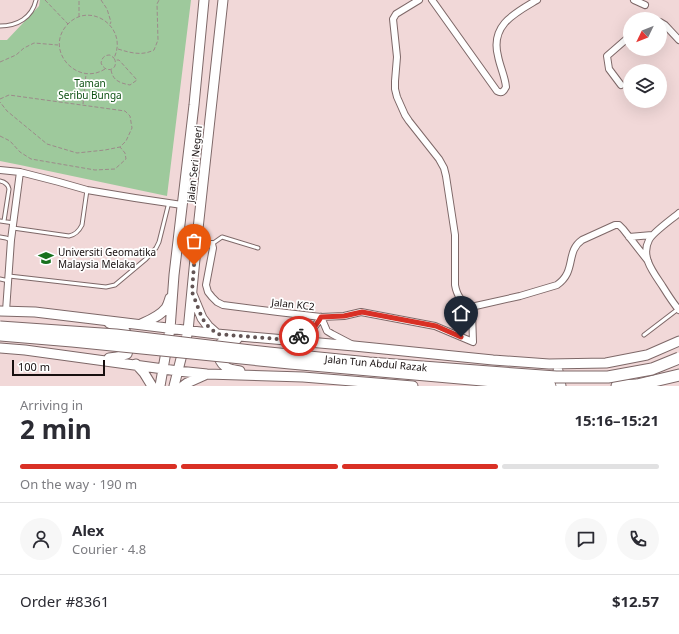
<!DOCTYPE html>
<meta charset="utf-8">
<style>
body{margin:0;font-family:"Noto Sans",sans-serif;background:#f7f7f7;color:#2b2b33;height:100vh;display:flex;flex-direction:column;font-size:15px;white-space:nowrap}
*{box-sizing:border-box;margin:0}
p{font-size:13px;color:#7c7c81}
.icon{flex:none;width:22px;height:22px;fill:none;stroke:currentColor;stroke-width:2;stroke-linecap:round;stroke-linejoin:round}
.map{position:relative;height:386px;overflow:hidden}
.drawer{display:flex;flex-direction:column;background:#fff;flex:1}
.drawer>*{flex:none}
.needle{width:26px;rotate:227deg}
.buttons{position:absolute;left:623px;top:12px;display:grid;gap:8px}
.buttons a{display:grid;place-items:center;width:44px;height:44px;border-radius:50%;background:#fff;box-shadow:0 4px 16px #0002;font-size:20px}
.scale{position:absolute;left:12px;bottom:10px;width:93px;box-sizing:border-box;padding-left:4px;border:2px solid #170f0f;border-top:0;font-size:11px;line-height:14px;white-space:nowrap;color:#170f0f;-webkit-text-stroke:3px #fff;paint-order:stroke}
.pin{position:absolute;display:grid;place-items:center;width:34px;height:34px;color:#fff;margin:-41px -17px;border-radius:50% 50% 50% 0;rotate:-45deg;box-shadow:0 0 4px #0007}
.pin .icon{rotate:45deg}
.courier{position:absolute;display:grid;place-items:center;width:40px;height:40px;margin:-20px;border:3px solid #d93025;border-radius:50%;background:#fff;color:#222;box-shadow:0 1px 5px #0007}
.summary em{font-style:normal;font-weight:700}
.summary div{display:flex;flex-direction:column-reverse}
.summary{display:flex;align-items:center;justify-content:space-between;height:68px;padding:0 20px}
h1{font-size:26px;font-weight:700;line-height:30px}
.bar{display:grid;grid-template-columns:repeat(4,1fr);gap:6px 4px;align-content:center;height:48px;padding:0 20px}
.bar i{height:5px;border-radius:3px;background:#e1e1e2}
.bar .selected{background:#d93025}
.bar p{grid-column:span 4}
.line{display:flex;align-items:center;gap:10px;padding:0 20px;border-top:1px solid #e1e1e2}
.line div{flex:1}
.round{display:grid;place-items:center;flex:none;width:42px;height:42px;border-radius:21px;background:#f7f7f7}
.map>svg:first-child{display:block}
.green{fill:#9ec99c}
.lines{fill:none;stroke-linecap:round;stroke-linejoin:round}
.lane-casing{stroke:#7e6868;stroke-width:5}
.street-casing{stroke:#7e6868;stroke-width:8}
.primary-casing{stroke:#7e6868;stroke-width:11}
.highway-casing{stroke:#7e6868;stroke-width:13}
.path{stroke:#9c8a8a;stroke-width:1;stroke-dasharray:4 2;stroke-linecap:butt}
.lane{stroke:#fff;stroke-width:3}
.street{stroke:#fff;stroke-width:6}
.primary{stroke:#fff;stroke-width:9}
.highway{stroke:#fff;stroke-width:11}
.highway-bridge-casing{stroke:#7e6868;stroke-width:13;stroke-linecap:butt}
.highway-bridge{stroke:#fff;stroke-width:11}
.done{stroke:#635555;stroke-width:4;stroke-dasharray:0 7.2}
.route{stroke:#d93025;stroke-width:5}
.labels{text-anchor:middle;stroke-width:3.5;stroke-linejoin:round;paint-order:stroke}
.park-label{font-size:10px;fill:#0c4f11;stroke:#fff}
.street-label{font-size:10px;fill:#170f0f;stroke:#fff}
.poi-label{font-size:10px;fill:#170f0f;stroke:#fff;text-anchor:start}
</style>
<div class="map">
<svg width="679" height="386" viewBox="0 0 679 386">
<rect width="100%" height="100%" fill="#f1d8d8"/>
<path class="green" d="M40 0H191L167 196 20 165 0 161V40H7L39 6Z"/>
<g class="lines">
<g class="lane-casing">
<path id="lane" d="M0 26C17 26 32 18 36 0
M0 181C5 182 8 184 9 189L4 221
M0 221 14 223
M13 228 69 236C75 235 79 231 82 225L87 190
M0 237 6 238 11 240
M212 244 222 237 258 248
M9 276 106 287 115 285 146 259 156 248 159 242 169 202
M0 279 9 281
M644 335 678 309"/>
</g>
<g class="street-casing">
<path id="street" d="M432 0 497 91C502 94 504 91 506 87 505 76 500 67 498 56 490 25 515 13 537 0
M634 0 645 5
M660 22 665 25 679 40
M621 85 609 69 607 56 630 36
M0 170 20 172 59 182 87 190 135 198 182 205
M679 213C672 219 652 233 649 240 640 257 654 273 663 287 668 295 673 303 679 310
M629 237 652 235
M212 244 213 248 206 285 208 292 212 297 217 302 223 305 278 312 321 317 344 316 361 312 435 326 473 342 472 312 471 307C461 301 457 296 455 285V235L446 176 444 168 439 159 409 121 405 115 397 97 395 89V81L397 57 393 19 396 14 419 0
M471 307 520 296 557 285C577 271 565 252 582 240L615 225H619L623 229 648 261
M6 311 11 240 20 172
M321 317 327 331 332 334 353 345
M290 340C305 334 313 332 321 317"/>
</g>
<g class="primary-casing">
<path id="primary" d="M192 294 202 318 208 326 217 334
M0 311 35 312 217 334 354 346 493 360 549 364 606 363 647 355 679 341
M141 324C150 320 160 316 166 308 168 305 169 301 170 298
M237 339C232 339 225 339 221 343 215 351 219 364 228 368 231 370 237 370 240 371
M0 348 25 350 178 371 207 374 303 377 413 386
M109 358 117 357 127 354 131 342 125 331 109 323
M136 364 144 373 152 386
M558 371 561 386
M160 386 170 329 174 275 194 105 204 0
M174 386 188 331 197 238 223 0
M183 386 187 383 205 375"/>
</g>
<g class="highway-casing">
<path id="highway" d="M617 386 637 385 679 375"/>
</g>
<path class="path" d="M45 0 68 24
M101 0 107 9 111 22 110 24
M79 17V0
M118 49C131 53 142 56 154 50L158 40 157 4 159 0
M0 62 16 55 24 48 34 43 58 45
M105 69C77 87 44 50 67 25 89 0 129 27 114 58 120 69 106 75 101 63 102 58 104 55 110 55L114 58
M111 70C113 81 120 83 130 85L137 80 119 60H116
M0 99 9 95 125 111 130 116 132 128 126 141 120 147 105 150 77 153 47 144 7 111 0 102
M83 104 86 74
M0 136 10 141 20 152 31 159 95 170 115 169 126 159 125 153 120 147"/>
<use href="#lane" class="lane"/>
<use href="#street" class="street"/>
<use href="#primary" class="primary"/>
<use href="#highway" class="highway"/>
<g class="highway-bridge-casing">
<path id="highway-bridge" d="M0 327 116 335 269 353 369 363 556 377H608L652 369 679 358
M0 335 72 341 290 363 550 386"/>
</g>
<use href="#highway-bridge" class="highway-bridge"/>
</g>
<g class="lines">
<path class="done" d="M194 265 192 292 202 318 208 326 217 334 289 340 299 336"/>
<path class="route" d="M299 336C311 331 315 328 321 317L344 316 362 312 436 326 461 337"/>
</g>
<defs>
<g id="university-bare" transform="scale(1.2)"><path d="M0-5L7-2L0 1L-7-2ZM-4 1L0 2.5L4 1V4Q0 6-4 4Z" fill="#18711d" stroke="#fff" stroke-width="2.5" paint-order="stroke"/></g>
</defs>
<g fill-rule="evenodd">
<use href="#university-bare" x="46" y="258"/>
</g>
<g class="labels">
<g class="park-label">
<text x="90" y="87">Taman<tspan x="90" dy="12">Seribu Bunga</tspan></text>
</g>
<g class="street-label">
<text transform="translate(194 164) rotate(-84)" y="4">Jalan Seri Negeri</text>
<text transform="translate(293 304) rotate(6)" y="4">Jalan KC2</text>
<text transform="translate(376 363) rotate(5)" y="4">Jalan Tun Abdul Razak</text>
</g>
<g class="poi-label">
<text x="58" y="256">Universiti Geomatika<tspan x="58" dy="12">Malaysia Melaka</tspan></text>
</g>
</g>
</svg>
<div class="buttons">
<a><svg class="needle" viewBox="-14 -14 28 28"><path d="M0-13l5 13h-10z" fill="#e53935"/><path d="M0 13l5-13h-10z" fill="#7c7c81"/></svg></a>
<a><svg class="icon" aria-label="layers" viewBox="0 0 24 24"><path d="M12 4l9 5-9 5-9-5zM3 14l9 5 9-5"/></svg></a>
</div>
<div class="scale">100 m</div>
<div class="pin" style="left:194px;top:265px;background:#ea580c"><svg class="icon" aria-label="bag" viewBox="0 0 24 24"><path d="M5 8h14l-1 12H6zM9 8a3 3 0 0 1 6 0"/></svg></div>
<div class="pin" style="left:461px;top:337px;background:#1f2937"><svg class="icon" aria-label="home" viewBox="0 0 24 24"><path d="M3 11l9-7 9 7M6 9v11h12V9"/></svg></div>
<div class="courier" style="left:299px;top:336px"><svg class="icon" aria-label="bike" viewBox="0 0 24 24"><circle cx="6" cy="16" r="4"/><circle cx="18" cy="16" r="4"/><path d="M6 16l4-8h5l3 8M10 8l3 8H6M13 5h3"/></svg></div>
</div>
<section class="drawer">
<div class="summary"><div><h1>2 min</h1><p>Arriving in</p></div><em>15:16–15:21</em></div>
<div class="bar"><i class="selected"></i><i class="selected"></i><i class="selected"></i><i></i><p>On the way · 190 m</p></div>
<div class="line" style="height:72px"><a class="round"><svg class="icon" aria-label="person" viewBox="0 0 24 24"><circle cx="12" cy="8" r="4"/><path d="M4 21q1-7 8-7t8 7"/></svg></a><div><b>Alex</b><p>Courier · 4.8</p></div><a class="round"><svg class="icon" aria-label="chat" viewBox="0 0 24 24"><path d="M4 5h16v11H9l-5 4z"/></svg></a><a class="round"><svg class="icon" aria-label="phone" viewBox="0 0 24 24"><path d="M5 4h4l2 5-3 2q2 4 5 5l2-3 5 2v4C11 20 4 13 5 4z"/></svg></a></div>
<div class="line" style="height:52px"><div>Order #8361</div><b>$12.57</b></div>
</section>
